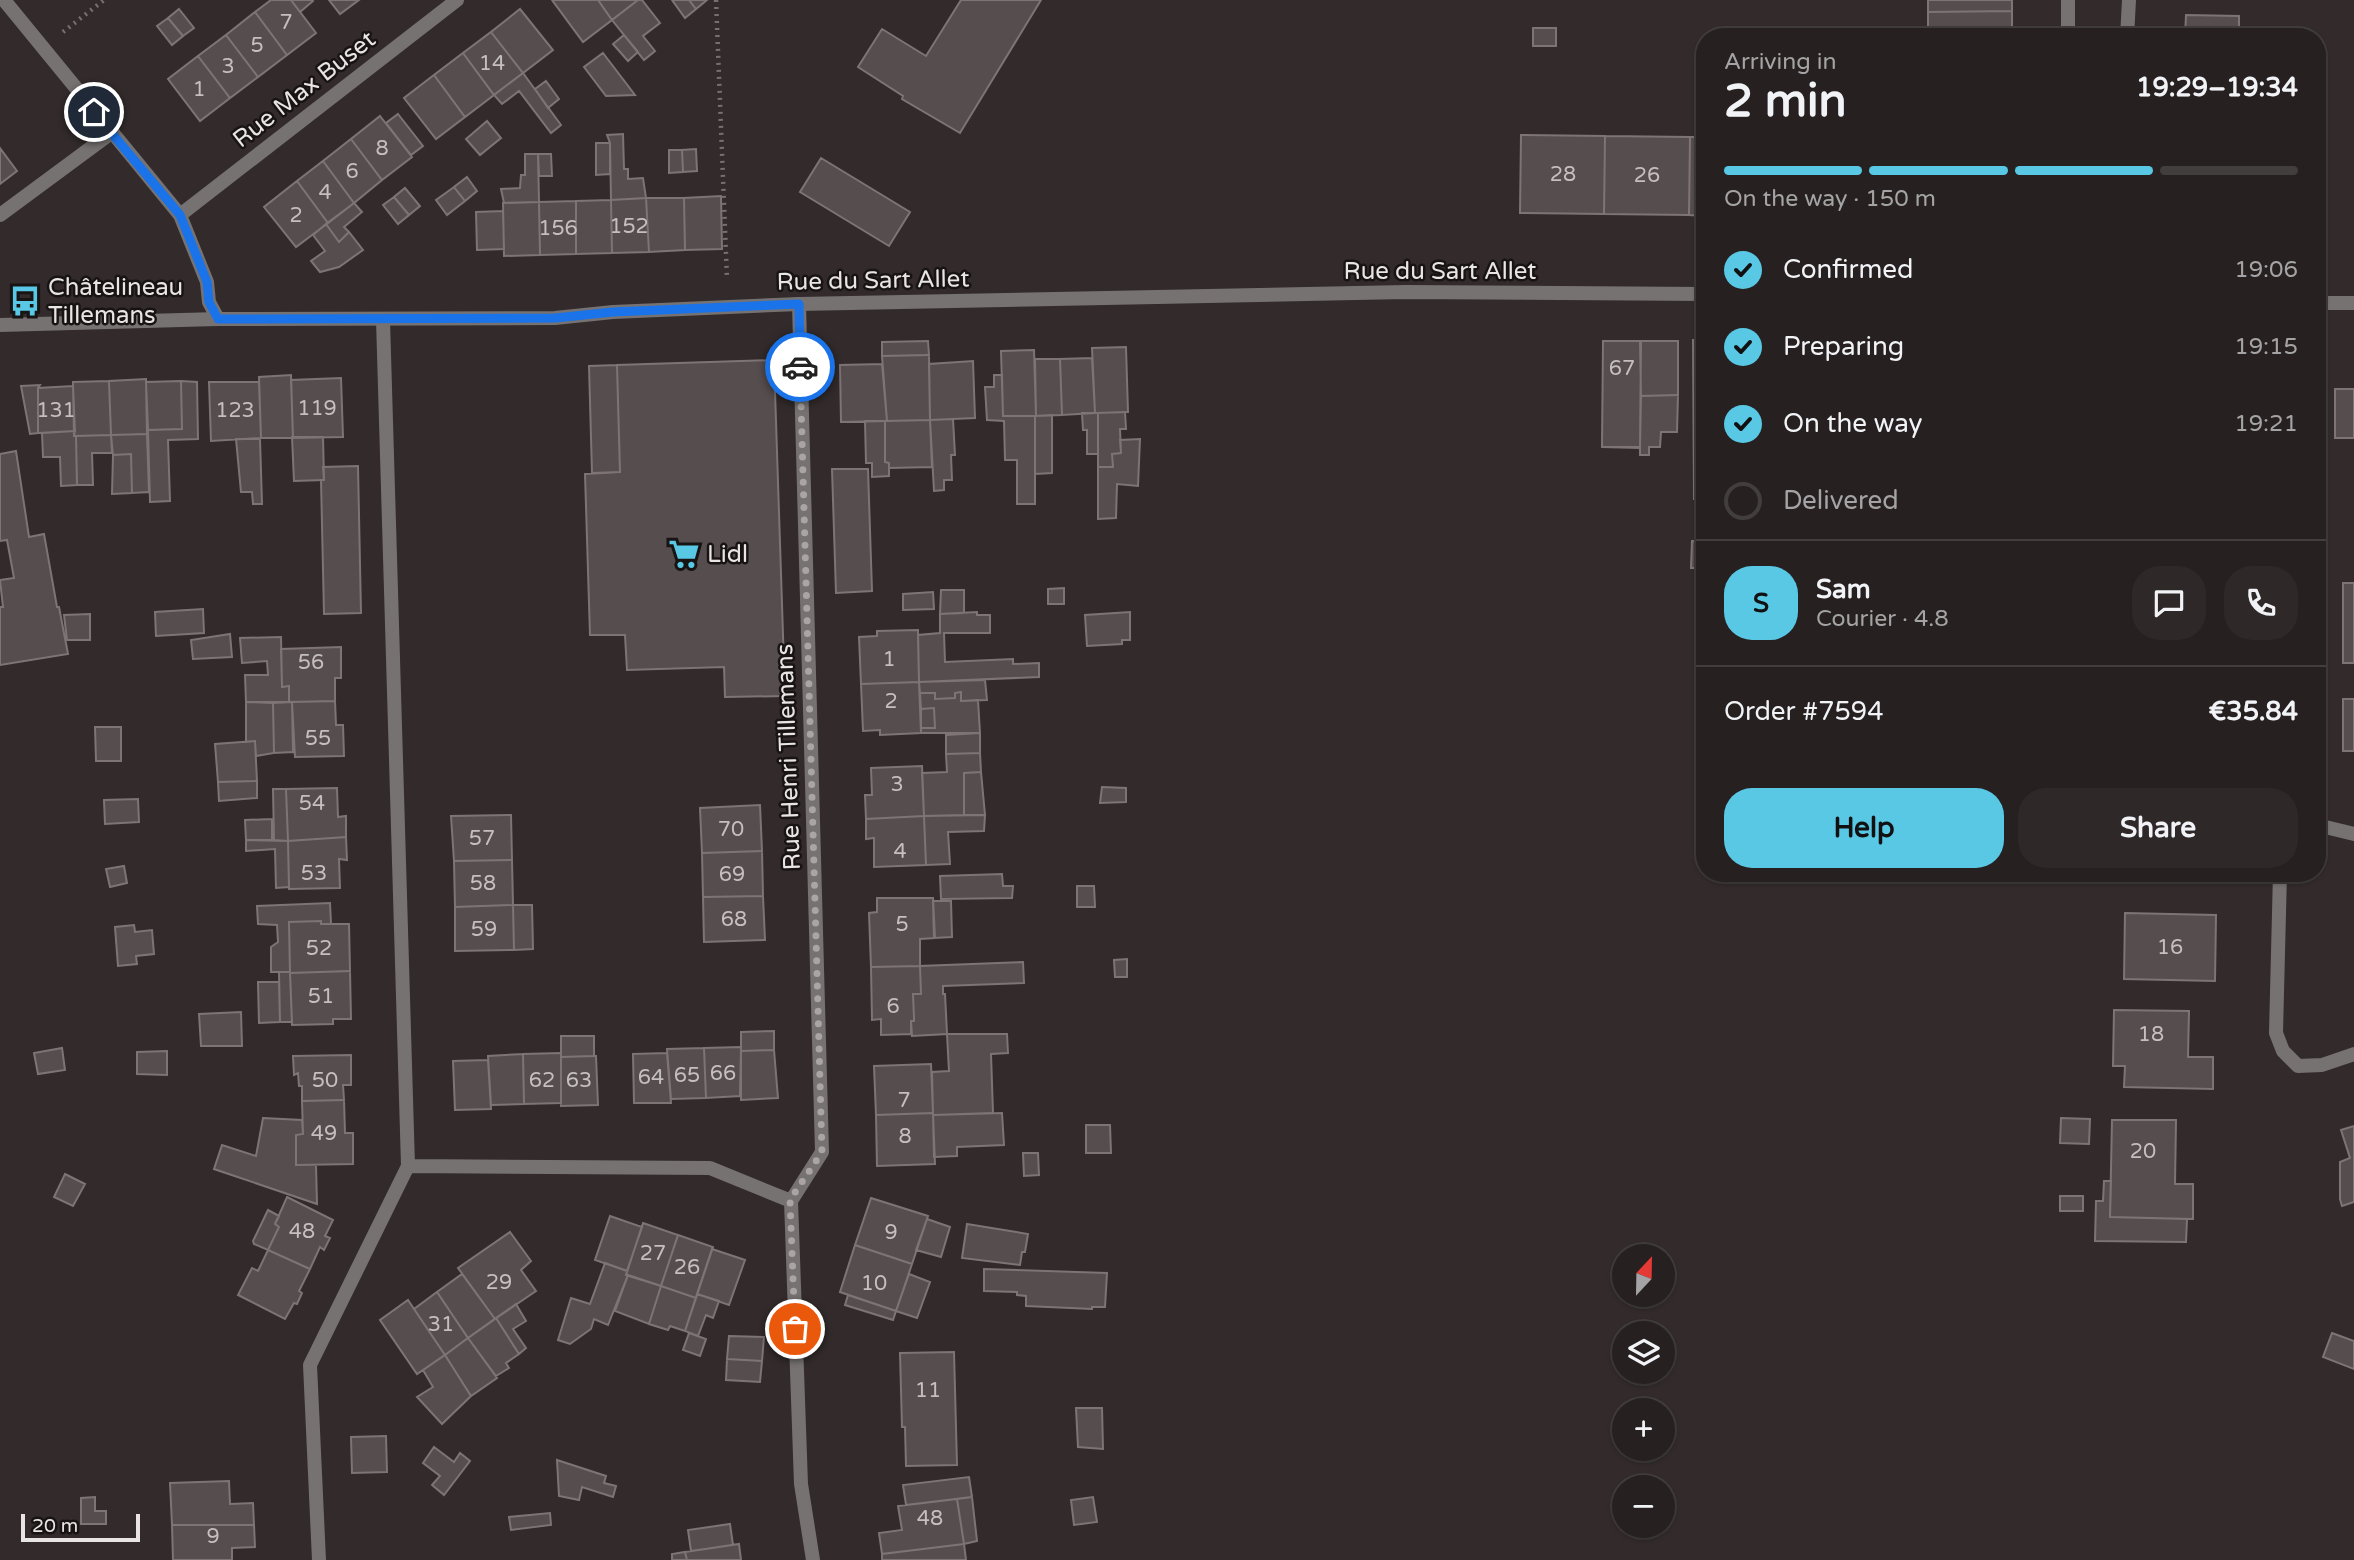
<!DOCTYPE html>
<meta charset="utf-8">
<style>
body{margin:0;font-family:"Varela Round",sans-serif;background:#2e2829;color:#f1f3f6;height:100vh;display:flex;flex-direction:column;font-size:26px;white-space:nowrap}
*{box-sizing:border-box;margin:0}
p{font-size:23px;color:#a4a3a5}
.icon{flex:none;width:38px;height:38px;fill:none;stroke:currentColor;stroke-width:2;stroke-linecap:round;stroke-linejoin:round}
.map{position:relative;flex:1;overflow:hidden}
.details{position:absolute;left:1696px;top:28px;width:630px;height:854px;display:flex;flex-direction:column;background:#262020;border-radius:28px;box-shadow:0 2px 5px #0004,0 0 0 2px #423e3e}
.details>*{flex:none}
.needle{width:46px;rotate:22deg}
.tools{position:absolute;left:1612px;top:1244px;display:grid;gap:14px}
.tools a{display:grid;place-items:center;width:63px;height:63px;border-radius:50%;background:#262020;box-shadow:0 2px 5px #0004,0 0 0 2px #423e3e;font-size:35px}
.scale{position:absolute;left:21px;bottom:18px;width:119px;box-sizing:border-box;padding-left:7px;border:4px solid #eae5e5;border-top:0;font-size:19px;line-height:24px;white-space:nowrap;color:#eae5e5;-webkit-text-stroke:5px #181414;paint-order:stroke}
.pin{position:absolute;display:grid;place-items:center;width:60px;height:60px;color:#fff;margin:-30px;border:4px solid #fff;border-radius:50%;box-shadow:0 2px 7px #0007}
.courier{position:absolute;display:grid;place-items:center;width:70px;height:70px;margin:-35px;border:5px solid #1a73e8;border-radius:50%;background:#fff;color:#222;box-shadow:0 2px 9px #0007}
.overview em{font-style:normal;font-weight:800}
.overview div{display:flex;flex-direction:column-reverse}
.overview{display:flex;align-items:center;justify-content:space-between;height:119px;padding:0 28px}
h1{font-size:46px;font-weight:800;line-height:52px}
.bar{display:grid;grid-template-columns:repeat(4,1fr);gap:10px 7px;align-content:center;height:84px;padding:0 28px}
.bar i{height:9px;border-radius:5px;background:#423e3e}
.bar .on{background:#59c8e5}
.bar p{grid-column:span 4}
.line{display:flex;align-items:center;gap:18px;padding:0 28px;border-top:2px solid #423e3e}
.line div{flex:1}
.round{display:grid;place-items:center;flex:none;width:74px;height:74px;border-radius:28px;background:#2e2829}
ol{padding:0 28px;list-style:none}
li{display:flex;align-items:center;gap:21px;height:77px}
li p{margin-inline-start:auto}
li .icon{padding:7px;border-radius:50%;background:#59c8e5;color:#111;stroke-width:4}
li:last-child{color:#a4a3a5}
li i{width:38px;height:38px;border:4px solid #423e3e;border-radius:50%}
.action{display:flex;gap:14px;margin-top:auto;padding:14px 28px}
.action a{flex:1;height:80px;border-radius:28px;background:#59c8e5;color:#111;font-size:28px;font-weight:800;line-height:80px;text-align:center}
.action a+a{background:#2e2829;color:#f1f3f6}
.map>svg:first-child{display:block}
.building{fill:#564d4e;stroke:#7e7475;stroke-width:2}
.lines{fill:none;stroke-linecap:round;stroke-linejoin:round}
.path{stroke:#777070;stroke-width:4.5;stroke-dasharray:2 5;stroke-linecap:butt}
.minor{stroke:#767272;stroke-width:14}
.tertiary{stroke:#767272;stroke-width:14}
.done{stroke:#aaa4a4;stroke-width:7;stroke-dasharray:0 12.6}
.route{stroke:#1a73e8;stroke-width:9}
.labels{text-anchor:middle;stroke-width:5;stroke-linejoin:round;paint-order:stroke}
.number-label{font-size:21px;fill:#c5bfbf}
.street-label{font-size:24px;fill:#eae5e5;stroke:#181414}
.poi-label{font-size:24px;fill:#eae5e5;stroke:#181414;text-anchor:start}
</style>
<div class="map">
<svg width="2354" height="1560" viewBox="0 0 2354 1560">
<rect width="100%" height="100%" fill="#322a2b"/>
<path class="building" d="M271 0H291L316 33 287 55 255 12Z
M291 0H312L313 1 300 12Z
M329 0H359L340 14Z
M552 0H598L612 20 583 42Z
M598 0H638L612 20Z
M638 0H642L660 23 643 36 655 51 644 60 612 20Z
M672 0H689L696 9 685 18Z
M689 0H707L696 9Z
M961 0H1041L960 133 902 99 903 96 858 67 882 29 926 56Z
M1928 0H2012V11L1928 12Z
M179 9 194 28 183 36 168 18Z
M520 9 553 50 523 73 491 32Z
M2012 11V37H1928V12Z
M255 12 287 55 258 77 226 35Z
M2186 15 2239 16V37H2185Z
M168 18 183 36 172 45 157 26Z
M1533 28H1556V46H1533Z
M491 32 523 73 494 95 463 53Z
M226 35 258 77 230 98 198 56Z
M624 35 638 52 628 61 613 44Z
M463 53 494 95 465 117 434 75Z
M603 53 635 95 606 96 584 67Z
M198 56 230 98 200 121 168 79Z
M523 73 561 125 551 133 519 91 502 104 494 95Z
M434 75 465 117 436 139 404 98Z
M546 81 559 99 548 108 535 89Z
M398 114 423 146 411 155 386 123Z
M380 116 412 157 382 180 351 139Z
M487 121 501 138 480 155 466 139Z
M623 134 624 169H628V179L643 178 646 198 611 200 610 143 607 135Z
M1521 135 1605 136 1604 214 1520 213Z
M1605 136 1690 137 1689 215 1604 214Z
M1690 137H1704V216L1689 215Z
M351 139 382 180 354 203 323 161Z
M596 143H610V174L596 175Z
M0 148 17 171 0 184Z
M696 149 697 171 683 172 682 150Z
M669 150H682L683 172 669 173Z
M525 154H538L539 202 504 203 501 189 520 188 521 175H525Z
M538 154H551L552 176H539Z
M821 158 910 212 889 246 800 192Z
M323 161 354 203 328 223 297 181Z
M467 177 477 191 465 201 454 187Z
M297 181 328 223 296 247 264 207Z
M454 187 465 201 447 215 436 200Z
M405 188 420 206 409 215 394 197Z
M721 196 722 249 685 250 684 198Z
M394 197 409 215 398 224 383 205Z
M646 198 649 252 612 253 611 200Z
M646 198H684L685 250 649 252Z
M611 200 612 253 576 254V201Z
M576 201V254L540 255 539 202Z
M539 202 540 255 504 256 503 203Z
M354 203 362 212 344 227 349 232 339 242 326 224Z
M503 211 504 249 477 250 476 212Z
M326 224 339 242 349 232 363 250 339 267 320 272 311 261 325 251 313 235Z
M1693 340H1704V499H1694Z
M928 341 929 355 882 356V342Z
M1603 341H1641L1640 447H1602Z
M1640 341H1678V395L1641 396Z
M1126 347 1128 412 1095 413 1092 348Z
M1034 350 1036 416H1003L1001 351Z
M929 355 930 420 887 421 882 356Z
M1092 358 1095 413 1062 415 1060 359Z
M1035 359H1060L1062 415 1036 416Z
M774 360 785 696 725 697 724 667 627 670 625 635H590L585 474 620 472 617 365Z
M973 361 975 418 930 420 929 364Z
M882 364 887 421 841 422 840 365Z
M617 365 620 472 592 473 589 366Z
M291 375 293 438H261L259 377Z
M994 375H1002L1003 416H1035V504H1017V460H1005L1004 421 987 420 985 387H994Z
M341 378 343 437 293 438 291 380Z
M146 379 147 434 111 435 109 381Z
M109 381 111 435 74 436 73 382Z
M181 381 182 429 148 430 146 382Z
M181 381 197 382 198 439 168 440 170 501 150 502 148 430 182 429Z
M209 382H259L261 438 211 441Z
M40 385 38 388V433L30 434 21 386Z
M73 386 75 431 38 433V388Z
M2335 389H2354V438H2335Z
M1678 395 1677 432H1661L1660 447H1649V455H1640V448L1602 447H1640L1641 396Z
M1125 412 1126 429H1120L1121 453 1112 454 1113 467H1098V413Z
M1082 413H1098V454H1087V430H1083Z
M1052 415V473L1035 474V416Z
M953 419 955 455H951L952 480H944V490L934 491 930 420Z
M930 420 932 467 889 468V463L885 462V421Z
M865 421H885V462L889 463V476L872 477V463H866Z
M75 431 74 436H76L77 485 61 486 60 457H43L42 433Z
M147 434 149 492 132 493 131 454 113 455 111 435Z
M111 435 112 453H92L93 485H77L76 436Z
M292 437H323L324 480 294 481Z
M236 439H260L262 504H253L252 492H241Z
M1140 439 1138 486 1117 484 1116 518 1098 519V467H1113L1112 454 1121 453 1120 440Z
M16 451 29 537 44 534 57 607H59L68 654 0 665V607H3L0 580 14 578 7 540 0 541V454Z
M131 454 132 493 112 494 113 455Z
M358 466 361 613 324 614 321 480H324L323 467Z
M832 469H868L872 591 836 593Z
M1692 541 1704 542V568H1691Z
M2343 583H2354V663H2343Z
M1064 588V604H1048V589Z
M941 590H964V613L940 614Z
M933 592 934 609 903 610V594Z
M203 609 204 633 156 636 155 612Z
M977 612V615H990V633H944L945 662 1013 659V664L1039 663V677L919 682 918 635 940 633V614Z
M1130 612V640H1122V644L1087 646 1085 615Z
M90 614V640H67L64 615Z
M918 630 919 682 861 684 859 637 877 636V631Z
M230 634 232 657 193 659 191 640Z
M281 637 282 687 289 686V702H246L245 675H268L267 661 242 663 240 638Z
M341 647V678H335V701L289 702V686L282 687 281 649Z
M985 680 987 700 961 701V692L955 693V698L935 699V693H920L919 682Z
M919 682 921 733 880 735V730L863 731 861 684Z
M961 692V701L978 700 980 733H921V728H935L934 708 921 709 920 693H935V699L955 698V693Z
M2343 699H2354V751H2343Z
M335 701 336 725H343L344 756 295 757 292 702Z
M246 702 273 703 274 753 256 756 255 741 246 742Z
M292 702 293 752 274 753 273 703Z
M934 708 935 728H921V709Z
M95 727H121V761H96Z
M980 733V753L946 754V735Z
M255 741 257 781 218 782 215 744Z
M980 753 981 772 964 773V815L924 816 922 773 947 772 946 754Z
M922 766 924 816 866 819 865 795H872L871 768Z
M981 772 985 815H964V773Z
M257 781V798L219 801 218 782Z
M1102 787 1126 788V802L1100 803Z
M337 788 338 817 346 816V837L288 841 286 789Z
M273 789H286L288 841 274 840Z
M138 799 139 822 105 824 104 800Z
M760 805 762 851 702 853 700 808Z
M511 815 512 860 454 861 451 816Z
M985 815 984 831 948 832 950 864 926 865 924 816Z
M924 816 926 865 874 867V838L866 839V819Z
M272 819V840H246L245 820Z
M346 837 347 860 339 859 340 888 289 889 288 841Z
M246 840 288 841 289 887 276 888 275 849 246 851Z
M762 851 763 896 703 897 702 853Z
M512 860 513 905 455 907 454 861Z
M124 866 127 883 110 887 106 869Z
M1002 874 1003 886H1013L1012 898 941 899 940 876Z
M1077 886H1094L1095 907H1077Z
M763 896 765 940 704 942 703 897Z
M877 898H933L935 938 920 939V966L871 967 869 913 877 912Z
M933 901H951L952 937 934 938Z
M330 903 331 924H321V921L289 922 290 972H271V947L278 942 277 925 258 924 257 906Z
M513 905 514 950 455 951V907Z
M513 905H532L533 949 514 950Z
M2125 913 2216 915 2215 981 2124 979Z
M321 921V924H349L350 971 290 973 289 922Z
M134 925 135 932 152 930 154 954 136 956 137 964 118 966 115 927Z
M1127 959V977H1115L1114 960Z
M1023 962 1024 983 943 986V994H945L947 1034 912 1036 911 1021H914V1018L913 994H921L920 966Z
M920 966 921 994H913L914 1018V1021H911V1034L881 1035V1019L872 1020 871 967Z
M350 971 351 1019H333V1024L292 1025 290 973Z
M279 972H290L292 1022H280Z
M258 982H279L280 1022 259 1023Z
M2114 1010 2189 1011 2188 1057H2213V1089L2124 1087 2125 1066H2113Z
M241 1012 242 1046H201L199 1014Z
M774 1031V1050L741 1051V1032Z
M947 1034H1007L1008 1053 991 1054 993 1113 933 1115 932 1072 949 1071Z
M561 1036H594V1056L561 1057Z
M741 1047 740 1096 706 1098 704 1048Z
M62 1048 65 1070 38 1074 34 1053Z
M704 1048 706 1098 671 1099 667 1049Z
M774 1050 778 1098 741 1100V1051Z
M167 1051V1075L137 1074V1052Z
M561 1053V1103L524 1104 523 1054Z
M667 1053 671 1103H634L633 1054Z
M523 1054 524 1104 491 1105 488 1056Z
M351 1055V1085H343L344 1100 302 1101V1086H299L298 1073 294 1075 293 1056Z
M594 1056H596L598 1105 561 1106V1057Z
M488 1060 491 1109 455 1110 453 1061Z
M931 1064 933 1113 876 1115 874 1066Z
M344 1100 345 1133H353V1164L296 1165V1135L303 1134 302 1101Z
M933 1113 935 1164 877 1166 876 1115Z
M1002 1113 1004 1145 957 1147V1156L934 1157 933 1115Z
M263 1118 302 1120 303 1134 296 1135V1165H316L317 1204 214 1169 222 1145 256 1156Z
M2061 1118 2090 1119 2089 1144 2060 1143Z
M2112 1120H2176L2175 1184H2193V1219L2110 1217Z
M1086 1125H1110L1111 1153H1086Z
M2354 1126V1202L2342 1206 2340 1199V1162L2350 1158 2341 1130Z
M1023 1153H1038L1039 1175 1024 1176Z
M65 1174 85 1184 73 1206 54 1197Z
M2104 1181H2111L2110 1217 2187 1219 2186 1242 2095 1241 2096 1201H2103Z
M2060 1196H2083V1211H2060Z
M287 1197 333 1220 325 1236 330 1238 324 1250 320 1247 310 1269 268 1250 279 1227 275 1224Z
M871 1198 928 1216 912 1264 855 1245Z
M268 1210 279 1216 275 1224 279 1227 268 1250 254 1244 253 1241Z
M610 1216 642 1227 627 1271 595 1260Z
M927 1219 950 1227 941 1257 916 1250Z
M643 1223 678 1235 661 1286 626 1275Z
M967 1224 1028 1234 1025 1252H1022L1020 1265 962 1258Z
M510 1232 531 1261 521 1270 536 1291 495 1319 458 1268Z
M678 1235 713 1247 696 1298 661 1286Z
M855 1245 912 1264 896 1311 840 1292Z
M712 1249 745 1260 729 1305 697 1294Z
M268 1250 310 1269 299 1291 302 1293 297 1304 294 1303 285 1319 238 1295 252 1268 258 1271Z
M605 1263 627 1271 626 1275H628L608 1325 594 1319 591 1329 570 1344 558 1340 571 1298 590 1304Z
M984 1269 1107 1273 1105 1307H1092V1309L1026 1306V1296L1017 1295V1292L984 1291Z
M462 1274 495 1319 468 1338 437 1292Z
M909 1274 930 1282 917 1318 896 1311Z
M628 1275 661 1286 649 1324 615 1311Z
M661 1286 696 1298 685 1331 670 1326 668 1330 649 1324Z
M437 1292 468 1338 445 1355 414 1309Z
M697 1294 719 1301 713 1318 706 1315 698 1336 685 1331Z
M848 1295 896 1311 893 1320 845 1305Z
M408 1300 445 1355 417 1374 380 1320Z
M516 1304 526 1321 513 1329 526 1348 519 1354 496 1318Z
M496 1318 519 1354 506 1363 509 1368 496 1376 468 1338Z
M689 1333 706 1339 700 1356 683 1350Z
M2332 1333 2354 1341V1369L2323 1357Z
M729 1336 764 1337 762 1361 727 1359Z
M468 1338 497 1378 471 1396 445 1355Z
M954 1352 957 1465 906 1466 905 1427H902L900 1353Z
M445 1355 471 1396 442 1424 417 1397 433 1387 423 1370Z
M727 1359 762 1361 760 1382 726 1380Z
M1076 1408H1102L1103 1449 1078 1447Z
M386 1436 387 1472 352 1473 351 1437Z
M434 1447 454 1462 460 1453 470 1461 444 1495 432 1485 440 1476 423 1463Z
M557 1460 606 1476 604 1483 616 1486 613 1497 582 1487 579 1500 559 1496Z
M969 1477 972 1497 906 1505 903 1485Z
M229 1481 230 1504 253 1503 254 1525H172L170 1483Z
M95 1497V1511H106V1524H81V1498Z
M972 1497 977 1541 964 1544 957 1499Z
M1093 1497 1097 1522 1074 1525 1071 1500Z
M957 1499 964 1544 882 1554 879 1533 902 1530 898 1506Z
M550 1513 551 1525 511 1530 509 1517Z
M730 1524 733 1545 691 1551 688 1530Z
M172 1525H254L255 1547 232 1548V1560H173Z
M739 1544 741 1560H687L685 1552Z
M964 1544 966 1560H882V1554Z
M685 1552 687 1560H672V1554Z"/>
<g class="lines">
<path class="path" d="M716 0 727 279
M63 32 104 0"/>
<path class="minor" d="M4 0 180 215 207 282 209 302 218 319
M2068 0V37
M2127 37 2129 0
M0 215 111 133
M180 215 457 0
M799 304 822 1152 791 1201 801 1484 813 1560
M2317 825 2354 834
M2280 873 2276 1033 2283 1051 2298 1066 2322 1065 2354 1054
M408 1166 710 1168 791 1201
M319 1560 310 1365 408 1166 383 320"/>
<path class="tertiary" d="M2317 303H2354
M0 325 218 319 555 318 613 312 799 304 1405 292 1704 294"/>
</g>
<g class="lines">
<path class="done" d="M795 1329 790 1200 822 1152 800 367"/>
<path class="route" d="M94 112 180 215 207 282 209 302 218 319 555 318 613 312 799 304 800 367"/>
</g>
<defs>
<g id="bus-bare" transform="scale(2.415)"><path d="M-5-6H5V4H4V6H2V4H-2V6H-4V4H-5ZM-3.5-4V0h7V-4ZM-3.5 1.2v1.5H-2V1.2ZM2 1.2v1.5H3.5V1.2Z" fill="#59c8e5" stroke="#181414" stroke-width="2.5" paint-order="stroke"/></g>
<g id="supermarket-bare" transform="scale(2.415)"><path d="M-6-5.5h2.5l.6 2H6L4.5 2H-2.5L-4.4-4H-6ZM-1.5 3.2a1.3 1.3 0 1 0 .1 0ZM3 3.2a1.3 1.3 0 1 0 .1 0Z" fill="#59c8e5" stroke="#181414" stroke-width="2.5" paint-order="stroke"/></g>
</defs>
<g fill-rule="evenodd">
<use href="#bus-bare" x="25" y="301"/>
<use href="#supermarket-bare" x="684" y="554"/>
</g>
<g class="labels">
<g class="number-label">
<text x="286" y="29">7</text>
<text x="257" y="52">5</text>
<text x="492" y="70">14</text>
<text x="228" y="73">3</text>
<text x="199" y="96">1</text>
<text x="382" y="155">8</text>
<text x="352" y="178">6</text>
<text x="1563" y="181">28</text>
<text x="1647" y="182">26</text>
<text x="325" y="199">4</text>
<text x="296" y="222">2</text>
<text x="629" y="233">152</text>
<text x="558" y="235">156</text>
<text x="1622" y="375">67</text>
<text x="317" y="415">119</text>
<text x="56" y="417">131</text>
<text x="235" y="417">123</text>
<text x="889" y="666">1</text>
<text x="311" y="669">56</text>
<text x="891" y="708">2</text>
<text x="318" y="745">55</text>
<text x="897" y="791">3</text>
<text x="312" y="810">54</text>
<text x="731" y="836">70</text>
<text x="482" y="845">57</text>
<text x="900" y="858">4</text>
<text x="314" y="880">53</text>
<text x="732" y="881">69</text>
<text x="483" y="890">58</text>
<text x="734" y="926">68</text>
<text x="902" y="931">5</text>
<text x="484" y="936">59</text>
<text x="2170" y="954">16</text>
<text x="319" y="955">52</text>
<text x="321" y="1003">51</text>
<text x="893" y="1013">6</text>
<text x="2151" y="1041">18</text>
<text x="723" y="1080">66</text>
<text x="687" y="1082">65</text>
<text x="651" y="1084">64</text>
<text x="325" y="1087">50</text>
<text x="542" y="1087">62</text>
<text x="579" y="1087">63</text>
<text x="904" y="1107">7</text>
<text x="324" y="1140">49</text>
<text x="905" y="1143">8</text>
<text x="2143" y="1158">20</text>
<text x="302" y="1238">48</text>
<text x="891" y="1239">9</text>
<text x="653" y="1260">27</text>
<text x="687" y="1274">26</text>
<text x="499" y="1289">29</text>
<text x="874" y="1290">10</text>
<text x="441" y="1331">31</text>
<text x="928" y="1397">11</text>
<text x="930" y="1525">48</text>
<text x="213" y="1543">9</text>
</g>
<g class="street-label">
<text transform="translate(304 89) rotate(-38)" y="8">Rue Max Buset</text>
<text x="1440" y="279">Rue du Sart Allet</text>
<text transform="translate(873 280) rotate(-1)" y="8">Rue du Sart Allet</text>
<text transform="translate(788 757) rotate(-92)" y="8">Rue Henri Tillemans</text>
</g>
<g class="poi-label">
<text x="48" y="295">Châtelineau<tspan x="48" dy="28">Tillemans</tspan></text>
<text x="707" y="562">Lidl</text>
</g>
</g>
</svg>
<div class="tools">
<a><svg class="needle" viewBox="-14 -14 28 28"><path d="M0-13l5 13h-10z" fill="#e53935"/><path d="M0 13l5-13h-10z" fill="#a4a3a5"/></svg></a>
<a><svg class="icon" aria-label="layers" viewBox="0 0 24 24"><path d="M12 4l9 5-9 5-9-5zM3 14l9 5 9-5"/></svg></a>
<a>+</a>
<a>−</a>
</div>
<div class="scale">20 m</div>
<div class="pin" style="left:795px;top:1329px;background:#ea580c"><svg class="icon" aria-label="bag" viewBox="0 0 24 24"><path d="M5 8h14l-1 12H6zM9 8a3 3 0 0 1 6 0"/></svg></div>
<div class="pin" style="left:94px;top:112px;background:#1f2937"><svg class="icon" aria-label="home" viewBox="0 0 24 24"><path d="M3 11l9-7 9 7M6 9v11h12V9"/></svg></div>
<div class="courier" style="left:800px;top:367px"><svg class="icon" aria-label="car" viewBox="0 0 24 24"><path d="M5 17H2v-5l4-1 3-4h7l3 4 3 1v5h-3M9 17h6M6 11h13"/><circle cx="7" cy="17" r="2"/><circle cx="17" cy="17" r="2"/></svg></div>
<section class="details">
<div class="overview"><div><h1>2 min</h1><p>Arriving in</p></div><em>19:29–19:34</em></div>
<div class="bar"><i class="on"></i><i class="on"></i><i class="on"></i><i></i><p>On the way · 150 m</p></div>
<ol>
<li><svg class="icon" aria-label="check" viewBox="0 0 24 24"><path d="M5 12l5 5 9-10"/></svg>Confirmed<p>19:06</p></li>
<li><svg class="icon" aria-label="check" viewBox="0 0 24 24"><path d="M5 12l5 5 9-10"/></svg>Preparing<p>19:15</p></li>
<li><svg class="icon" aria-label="check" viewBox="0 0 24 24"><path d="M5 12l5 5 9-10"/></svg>On the way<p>19:21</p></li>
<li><i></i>Delivered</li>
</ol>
<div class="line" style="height:126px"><b class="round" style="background:#59c8e5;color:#111">S</b><div><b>Sam</b><p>Courier · 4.8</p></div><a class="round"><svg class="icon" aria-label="chat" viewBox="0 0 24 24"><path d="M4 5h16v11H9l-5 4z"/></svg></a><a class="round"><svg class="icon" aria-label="phone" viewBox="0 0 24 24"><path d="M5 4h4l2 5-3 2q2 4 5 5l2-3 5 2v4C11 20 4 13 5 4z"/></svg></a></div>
<div class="line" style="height:91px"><div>Order #7594</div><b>€35.84</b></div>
<div class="action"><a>Help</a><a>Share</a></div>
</section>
</div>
